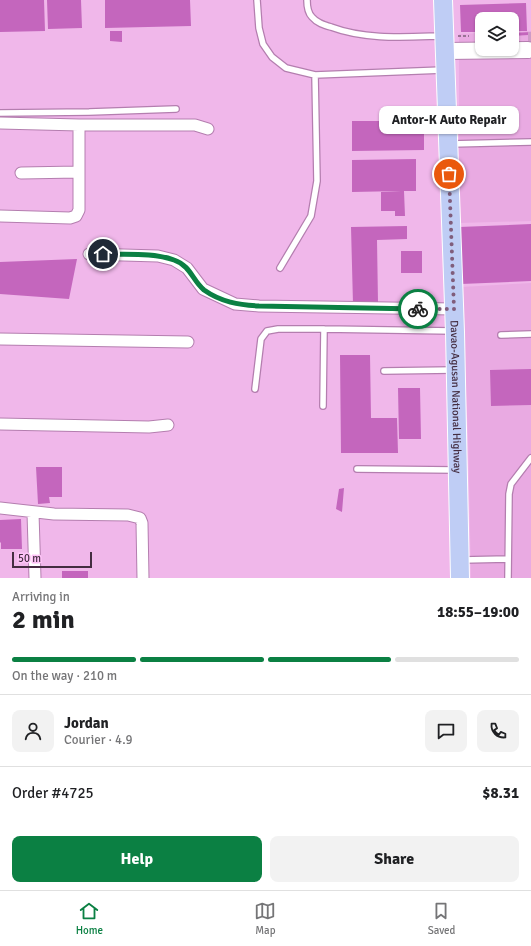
<!DOCTYPE html>
<meta charset="utf-8">
<style>
body{margin:0;font-family:Signika,sans-serif;background:#f2f2f2;color:#202124;height:100vh;display:flex;flex-direction:column;font-size:15px;white-space:nowrap}
*{box-sizing:border-box;margin:0}
p{font-size:13px;color:#757577}
.icon{flex:none;width:22px;height:22px;fill:none;stroke:currentColor;stroke-width:2;stroke-linecap:round;stroke-linejoin:round}
.map{position:relative;height:578px;overflow:hidden}
.side{display:flex;flex-direction:column;background:#fff;flex:1}
.side>*{flex:none}
.controls{position:absolute;left:475px;top:12px;display:grid;gap:8px}
.controls a{display:grid;place-items:center;width:44px;height:44px;border-radius:8px;background:#fff;box-shadow:0 1px 3px #0004;font-size:20px}
.scale{position:absolute;left:12px;bottom:10px;width:80px;box-sizing:border-box;padding-left:4px;border:2px solid #442d41;border-top:0;font-size:11px;line-height:14px;white-space:nowrap;color:#442d41;-webkit-text-stroke:3px #fec3f7;paint-order:stroke}
.pin{position:absolute;display:grid;place-items:center;width:34px;height:34px;color:#fff;margin:-17px;border:2px solid #fff;border-radius:50%;box-shadow:0 1px 4px #0007}
.courier{position:absolute;display:grid;place-items:center;width:40px;height:40px;margin:-20px;border:3px solid #0b8043;border-radius:50%;background:#fff;color:#222;box-shadow:0 1px 5px #0007}
.bubble{position:absolute;height:28px;border-radius:8px;background:#fff;box-shadow:0 1px 3px #0004;font-size:13px;font-weight:700;line-height:28px;text-align:center}
.summary em{font-style:normal;font-weight:700}
.summary div{display:flex;flex-direction:column-reverse}
.summary{display:flex;align-items:center;justify-content:space-between;height:68px;padding:0 12px}
h1{font-size:26px;font-weight:700;line-height:30px}
.bar{display:grid;grid-template-columns:repeat(4,1fr);gap:6px 4px;align-content:center;height:48px;padding:0 12px}
.bar i{height:5px;border-radius:3px;background:#e0e0e0}
.bar .active{background:#0b8043}
.bar p{grid-column:span 4}
.line{display:flex;align-items:center;gap:10px;padding:0 12px;border-top:1px solid #e0e0e0}
.line div{flex:1}
.round{display:grid;place-items:center;flex:none;width:42px;height:42px;border-radius:8px;background:#f2f2f2}
.cta{display:flex;gap:8px;margin-top:auto;padding:8px 12px}
.cta a{flex:1;height:46px;border-radius:8px;background:#0b8043;color:#fff;font-size:16px;font-weight:700;line-height:46px;text-align:center}
.cta a+a{background:#f2f2f2;color:#202124}
.menu{display:flex;justify-content:space-around;align-items:center;height:56px;border-top:1px solid #e0e0e0;background:#fff;font-size:11px;color:#757577}
.menu a{display:grid;justify-items:center;gap:2px}
.menu .active{color:#0b8043}
.map>svg:first-child{display:block}
.built{fill:#e9aae2}
.building{fill:#c466bd}
.lines{fill:none;stroke-linecap:round;stroke-linejoin:round}
.secondary-tunnel{stroke:#ce9bc8;stroke-width:16;stroke-dasharray:16 8;stroke-linecap:butt}
.service-casing{stroke:#b47eaf;stroke-width:8}
.minor-casing{stroke:#b47eaf;stroke-width:13}
.secondary-casing{stroke:#b47eaf;stroke-width:18}
.primary-casing{stroke:#fff;stroke-width:20}
.path{stroke:#997295;stroke-width:2;stroke-dasharray:3 2;stroke-linecap:butt}
.service{stroke:#fff;stroke-width:5.5}
.minor{stroke:#fff;stroke-width:11}
.secondary{stroke:#fff;stroke-width:16}
.primary{stroke:#bfcdf5;stroke-width:18}
.done{stroke:#805d7c;stroke-width:4;stroke-dasharray:0 7.2}
.route{stroke:#0b8043;stroke-width:5}
.labels{text-anchor:middle;stroke-width:4;stroke-linejoin:round;paint-order:stroke}
.street-label{font-size:11px;fill:#442d41;stroke:#fec3f7}
</style>
<div class="map">
<svg width="531" height="578" viewBox="0 0 531 578">
<rect width="100%" height="100%" fill="#f0b7ea"/>
<path class="built" d="M531 31V221L459 223V34L482 33V49H512V32Z
M531 283V578H471L468 436 461 287Z"/>
<path class="building" d="M0 0H44L45 31 0 32Z
M47 0H81L82 28 48 29Z
M105 0H190L191 26 105 28Z
M526 3 527 31H512V19H482V32H461L460 5Z
M110 31H122V42L110 41Z
M531 32V55H528V35L512 36V33Z
M352 121H424V150L352 151Z
M416 159V191H404L405 216H395V211H381V192L401 191 352 192V160Z
M531 224V281L461 284 459 227Z
M407 226V239L377 240 378 303 353 304 351 227Z
M401 251H422V273H401Z
M77 259 69 299 0 294V262Z
M340 355H370L371 418H397L398 453H341Z
M531 369V405L491 406 490 370Z
M398 388H420L421 439H399Z
M36 467H62V497H49L50 503 38 504Z
M344 488 342 512 336 509 339 489Z
M21 519 22 549H1V542L0 543V520Z
M62 571H88V578H62Z"/>
<g class="lines">
<path class="secondary-tunnel" d="M528 40H531"/>
<g class="service-casing">
<path id="service" d="M257 0 259 28 263 44 272 57 286 68 315 75 443 70
M307 0C307 6 308 13 312 17 317 23 324 25 331 27 366 40 405 37 441 36
M0 113 89 112 176 109
M451 144 531 142
M280 268 311 216 317 181 315 75
M501 335 531 334
M384 371 453 370
M255 389 261 339 267 331 278 329H324L453 331
M323 406 324 329
M357 469 455 470
M462 560 508 559
M508 578 509 494 511 484 531 458"/>
</g>
<g class="minor-casing">
<path id="minor" d="M0 123 79 125H195L208 129
M21 173 78 172
M0 216 70 218 76 216 79 210V125
M89 254 158 256 174 260 187 268 203 289 235 304 259 306 454 309
M0 339 188 342
M0 424 149 427 168 425
M0 508 54 514 128 515 140 518 142 523 143 578
M33 513 35 578"/>
</g>
<g class="secondary-casing">
<path id="secondary" d="M445 51 528 50"/>
</g>
<g class="primary-casing">
<g id="primary">
<path id="s1" d="M443 0 455 332 460 578"/>
</g>
</g>
<path class="path" d="M458 36H469"/>
<use href="#service" class="service"/>
<use href="#minor" class="minor"/>
<use href="#secondary" class="secondary"/>
<use href="#primary" class="primary"/>
</g>
<g class="lines">
<path class="done" d="M418 309H454L449 174"/>
<path class="route" d="M103 254C125 255 153 252 174 260 191 266 192 280 204 290 221 302 239 305 259 306L418 309"/>
</g>
<g class="labels">
<g class="street-label">
<text dy="4" stroke="none"><textPath href="#s1" startOffset="397">Davao-Agusan National Highway</textPath></text>
</g>
</g>
</svg>
<div class="controls">
<a><svg class="icon" aria-label="layers" viewBox="0 0 24 24"><path d="M12 4l9 5-9 5-9-5zM3 14l9 5 9-5"/></svg></a>
</div>
<div class="scale">50 m</div>
<div class="pin" style="left:449px;top:174px;background:#ea580c"><svg class="icon" aria-label="bag" viewBox="0 0 24 24"><path d="M5 8h14l-1 12H6zM9 8a3 3 0 0 1 6 0"/></svg></div>
<div class="pin" style="left:103px;top:254px;background:#1f2937"><svg class="icon" aria-label="home" viewBox="0 0 24 24"><path d="M3 11l9-7 9 7M6 9v11h12V9"/></svg></div>
<div class="courier" style="left:418px;top:309px"><svg class="icon" aria-label="bike" viewBox="0 0 24 24"><circle cx="6" cy="16" r="4"/><circle cx="18" cy="16" r="4"/><path d="M6 16l4-8h5l3 8M10 8l3 8H6M13 5h3"/></svg></div>
<div class="bubble" style="left:379px;top:106px;width:140px">Antor-K Auto Repair</div>
</div>
<section class="side">
<div class="summary"><div><h1>2 min</h1><p>Arriving in</p></div><em>18:55–19:00</em></div>
<div class="bar"><i class="active"></i><i class="active"></i><i class="active"></i><i></i><p>On the way · 210 m</p></div>
<div class="line" style="height:72px"><a class="round"><svg class="icon" aria-label="person" viewBox="0 0 24 24"><circle cx="12" cy="8" r="4"/><path d="M4 21q1-7 8-7t8 7"/></svg></a><div><b>Jordan</b><p>Courier · 4.9</p></div><a class="round"><svg class="icon" aria-label="chat" viewBox="0 0 24 24"><path d="M4 5h16v11H9l-5 4z"/></svg></a><a class="round"><svg class="icon" aria-label="phone" viewBox="0 0 24 24"><path d="M5 4h4l2 5-3 2q2 4 5 5l2-3 5 2v4C11 20 4 13 5 4z"/></svg></a></div>
<div class="line" style="height:52px"><div>Order #4725</div><b>$8.31</b></div>
<div class="cta"><a>Help</a><a>Share</a></div>
</section>
<nav class="menu">
<a class="active"><svg class="icon" aria-label="home" viewBox="0 0 24 24"><path d="M3 11l9-7 9 7M6 9v11h12V9"/></svg>Home</a>
<a><svg class="icon" aria-label="map" viewBox="0 0 24 24"><path d="M3 6l6-2 6 2 6-2v14l-6 2-6-2-6 2zM9 4v14M15 6v14"/></svg>Map</a>
<a><svg class="icon" aria-label="saved" viewBox="0 0 24 24"><path d="M7 4h10v16l-5-4-5 4z"/></svg>Saved</a>
</nav>
